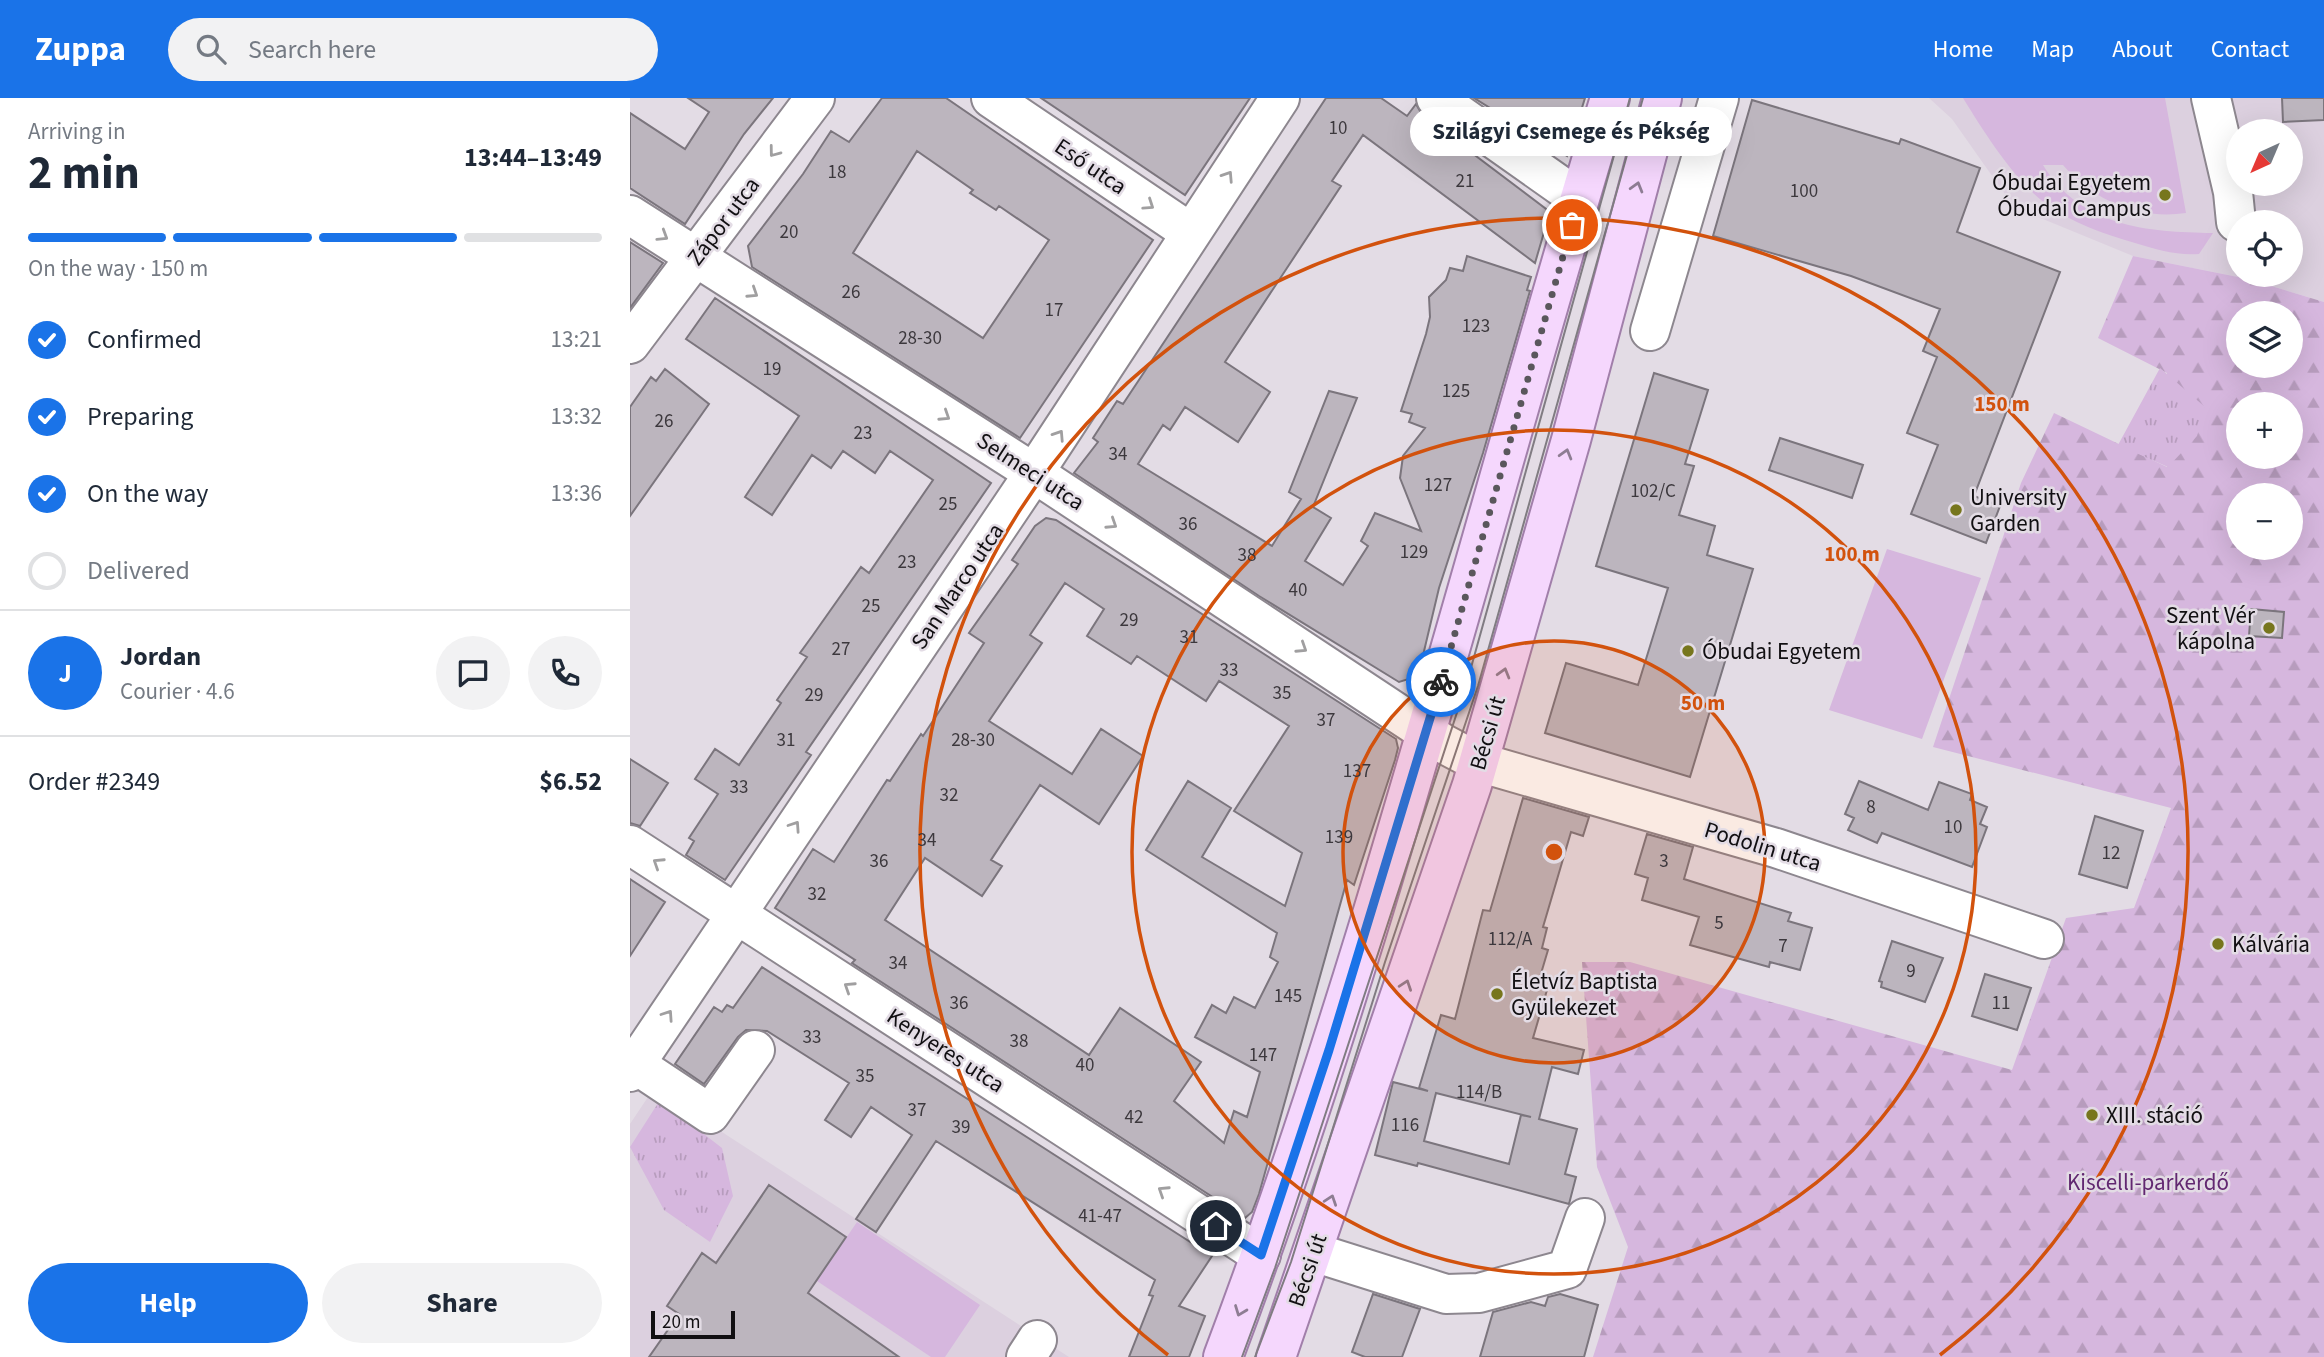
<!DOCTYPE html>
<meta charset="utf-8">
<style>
body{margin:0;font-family:"Source Sans 3",sans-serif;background:#f2f2f3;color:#1f2937;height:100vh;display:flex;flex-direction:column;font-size:26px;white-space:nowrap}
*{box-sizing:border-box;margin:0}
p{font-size:23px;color:#747a83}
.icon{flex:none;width:38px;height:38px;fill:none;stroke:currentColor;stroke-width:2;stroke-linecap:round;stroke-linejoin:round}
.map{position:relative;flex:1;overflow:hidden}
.drawer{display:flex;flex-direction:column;background:#fff;width:630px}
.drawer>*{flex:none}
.needle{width:46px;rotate:224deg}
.tools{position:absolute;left:1596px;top:21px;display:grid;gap:14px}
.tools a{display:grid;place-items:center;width:77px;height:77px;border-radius:50%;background:#fff;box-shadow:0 7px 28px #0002;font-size:35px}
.scale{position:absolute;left:21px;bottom:18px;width:84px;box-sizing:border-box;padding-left:7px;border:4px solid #110f12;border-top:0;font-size:19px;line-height:24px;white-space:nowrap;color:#110f12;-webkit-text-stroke:5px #e3dce5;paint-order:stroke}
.pin{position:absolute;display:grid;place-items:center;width:60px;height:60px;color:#fff;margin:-30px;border:4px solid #fff;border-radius:50%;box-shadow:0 2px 7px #0007}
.courier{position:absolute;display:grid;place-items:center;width:70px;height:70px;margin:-35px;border:5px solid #1a73e8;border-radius:50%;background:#fff;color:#222;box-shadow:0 2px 9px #0007}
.bubble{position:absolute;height:49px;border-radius:24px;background:#fff;box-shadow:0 7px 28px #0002;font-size:23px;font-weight:700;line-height:49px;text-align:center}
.headline em{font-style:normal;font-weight:700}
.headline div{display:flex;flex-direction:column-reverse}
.headline{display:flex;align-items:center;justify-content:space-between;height:119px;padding:0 28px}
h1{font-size:46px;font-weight:700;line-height:52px}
.bar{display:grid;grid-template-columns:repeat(4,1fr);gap:10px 7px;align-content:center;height:84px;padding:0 28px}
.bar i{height:9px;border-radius:5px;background:#e0e1e3}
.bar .selected{background:#1a73e8}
.bar p{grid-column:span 4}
.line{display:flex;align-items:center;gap:18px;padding:0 28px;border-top:2px solid #e0e1e3}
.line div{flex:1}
.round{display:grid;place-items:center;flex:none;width:74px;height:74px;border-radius:37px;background:#f2f2f3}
ol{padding:0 28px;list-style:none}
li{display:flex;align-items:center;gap:21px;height:77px}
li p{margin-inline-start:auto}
li .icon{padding:7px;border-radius:50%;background:#1a73e8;color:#fff;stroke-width:4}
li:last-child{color:#747a83}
li i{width:38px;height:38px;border:4px solid #e0e1e3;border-radius:50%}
.button{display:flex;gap:14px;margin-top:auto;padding:14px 28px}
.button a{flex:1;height:80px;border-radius:42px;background:#1a73e8;color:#fff;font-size:28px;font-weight:700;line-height:80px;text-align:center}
.button a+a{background:#f2f2f3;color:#1f2937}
header{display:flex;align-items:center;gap:42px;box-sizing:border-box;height:98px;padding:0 35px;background:#1a73e8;color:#fff}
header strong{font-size:33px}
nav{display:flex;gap:38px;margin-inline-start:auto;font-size:24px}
.search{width:490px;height:63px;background:#f2f2f3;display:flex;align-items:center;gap:18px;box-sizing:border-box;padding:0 24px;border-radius:38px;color:#747a83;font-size:26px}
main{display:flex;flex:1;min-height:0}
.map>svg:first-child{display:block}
.built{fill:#dcd0df;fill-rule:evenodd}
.green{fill:#d6b7de}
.forest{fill:url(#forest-firs);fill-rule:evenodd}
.park{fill:url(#park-tufts)}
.building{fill:#bcb5be;stroke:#7b757d;stroke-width:2;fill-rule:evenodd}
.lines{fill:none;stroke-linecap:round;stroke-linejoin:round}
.minor-casing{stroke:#8d878f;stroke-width:42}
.major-casing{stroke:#a17faa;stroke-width:42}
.minor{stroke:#fff;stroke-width:38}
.major{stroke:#f5d7fd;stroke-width:38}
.tram{stroke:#807c82;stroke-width:2}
.oneway{stroke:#a09fa0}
.oneway2{stroke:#8e7d93}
.done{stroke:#5a575c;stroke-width:7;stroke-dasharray:0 12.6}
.route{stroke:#1a73e8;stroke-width:9}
.ring{fill:none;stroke:#d2520d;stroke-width:3.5}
.poi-dot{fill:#77761d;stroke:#e3dce5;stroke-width:2.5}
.labels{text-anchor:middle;stroke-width:5;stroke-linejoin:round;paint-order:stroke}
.number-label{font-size:19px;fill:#3c383d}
.street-label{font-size:23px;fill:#110f12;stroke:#e3dce5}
.poi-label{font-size:23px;fill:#110f12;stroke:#e3dce5;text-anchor:start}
.park-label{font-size:23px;fill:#622871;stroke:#e3dce5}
.centre{fill:#d2520d;stroke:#e3dce5;stroke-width:3.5}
.ring-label{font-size:21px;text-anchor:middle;font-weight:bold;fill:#d2520d;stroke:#e3dce5;stroke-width:5;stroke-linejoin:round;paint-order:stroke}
</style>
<header>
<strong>Zuppa</strong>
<div class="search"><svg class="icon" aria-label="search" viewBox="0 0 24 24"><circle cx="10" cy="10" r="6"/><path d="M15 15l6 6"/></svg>Search here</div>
<nav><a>Home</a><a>Map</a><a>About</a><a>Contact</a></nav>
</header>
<main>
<section class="drawer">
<div class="headline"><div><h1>2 min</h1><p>Arriving in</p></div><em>13:44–13:49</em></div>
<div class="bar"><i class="selected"></i><i class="selected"></i><i class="selected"></i><i></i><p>On the way · 150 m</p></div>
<ol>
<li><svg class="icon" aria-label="check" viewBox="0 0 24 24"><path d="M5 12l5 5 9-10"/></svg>Confirmed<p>13:21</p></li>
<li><svg class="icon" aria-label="check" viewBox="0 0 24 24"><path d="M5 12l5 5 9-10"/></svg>Preparing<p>13:32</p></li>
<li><svg class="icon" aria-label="check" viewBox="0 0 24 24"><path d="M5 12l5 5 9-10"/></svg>On the way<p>13:36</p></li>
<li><i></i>Delivered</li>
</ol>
<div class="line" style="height:126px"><b class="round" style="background:#1a73e8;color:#fff">J</b><div><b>Jordan</b><p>Courier · 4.6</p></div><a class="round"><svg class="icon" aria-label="chat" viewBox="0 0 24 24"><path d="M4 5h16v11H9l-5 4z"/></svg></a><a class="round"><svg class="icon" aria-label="phone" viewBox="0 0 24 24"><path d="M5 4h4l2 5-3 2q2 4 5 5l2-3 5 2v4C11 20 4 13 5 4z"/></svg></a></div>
<div class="line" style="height:91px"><div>Order #2349</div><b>$6.52</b></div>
<div class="button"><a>Help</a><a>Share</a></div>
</section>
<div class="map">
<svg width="1694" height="1259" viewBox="0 0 1694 1259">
<defs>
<pattern id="forest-firs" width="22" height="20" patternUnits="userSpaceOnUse" patternTransform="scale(1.75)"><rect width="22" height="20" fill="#d6b7de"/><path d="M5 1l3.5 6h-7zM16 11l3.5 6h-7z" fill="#b79cbd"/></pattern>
<pattern id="park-tufts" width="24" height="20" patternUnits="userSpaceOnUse" patternTransform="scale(1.75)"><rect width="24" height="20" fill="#d6b7de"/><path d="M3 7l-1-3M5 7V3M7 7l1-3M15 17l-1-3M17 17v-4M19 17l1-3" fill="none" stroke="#b79cbd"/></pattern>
</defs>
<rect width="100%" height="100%" fill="#e3dce5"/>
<path class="built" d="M1299 0H1694V204L1618 181 1503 158 1384 109 1322 21ZM1608 33H1661V86H1608ZM1608 124H1661V177H1608Z
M24 990 439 1259H0V1026Z"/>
<path class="green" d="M1333 0H1535L1556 115C1509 122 1464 103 1433 67H1413C1451 129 1517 134 1583 135L1569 156C1548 158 1525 151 1505 145 1474 136 1442 125 1416 106 1384 82 1354 34 1333 0Z
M1257 451 1351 480 1292 641 1199 612Z
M227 1124 350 1207 315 1259H301L187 1183Z"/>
<path class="forest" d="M1503 158 1618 181 1694 204V1259H963L998 1149 967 1069 952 864H1000L1382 972 1436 820 1504 810 1541 710 1303 649 1391 385 1424 315 1537 369V275L1468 240ZM1608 215H1661V268H1608ZM1608 306H1661V359H1608ZM1608 397H1661V450H1608Z"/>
<path class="park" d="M1530 270 1575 309 1567 338 1538 369 1488 347Z
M30 1002 92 1050 103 1098 80 1144 34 1112 0 1049Z"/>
<path class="building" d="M58 0H143L114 36 55 126 0 90V15L55 51 79 14Z
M252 0H316L523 142 390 340 122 169 118 148 173 76 201 33 219 44ZM287 53 343 92 340 95 366 112 369 108 419 142 353 240 223 155Z
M411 0H620L555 97Z
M696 0H751L777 18 786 6 793 18 920 114 905 165 733 37 702 83 711 88 595 264 640 294 608 344 555 309 540 332 533 327 508 366 642 448 671 401 659 394 699 293 727 300 683 409 701 420 675 463 713 487 738 448 731 443 745 415 791 433 770 380 773 358 795 330 779 324 782 316 771 313 796 236 800 219 799 199 816 182 820 170 833 173 837 158 901 179 897 192 900 193 853 355 809 490 790 570 782 580 769 584 629 498 444 375 468 344 463 340 487 303 493 306Z
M844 0H955L937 58Z
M1652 0H1694V22L1653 24Z
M1122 2 1269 46 1271 41 1350 70 1327 134 1430 174 1344 398 1370 408 1356 445 1281 416 1308 347 1277 335 1307 259 1293 253 1310 211 1221 178 1083 138Z
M0 144 33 165 0 210Z
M85 200 361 385 176 654 181 657 95 782 56 757 64 743 59 740 88 696 65 681 85 651 109 667 151 605 147 602 177 559 170 555 183 537 231 469 239 475 303 382 260 353 245 375 213 353 201 370 182 357 142 417 115 399 169 318 56 241Z
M35 271 79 306 0 418V309L21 279 26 283Z
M1024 275 1078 292 1055 366 1064 368 1049 417 1085 428 1077 457 1123 471 1060 679 915 635 936 565 1008 587 1038 490 966 468Z
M1150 340 1233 367 1222 400 1139 372Z
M416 420 426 422 766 641 768 650 765 662 724 787 717 782 629 1096 622 1114 615 1120 222 865 225 862 145 810 183 751 204 764 257 682 260 683 291 636 293 638 354 545 339 535 388 466 382 462 405 428ZM435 485 474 511 457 538 501 566 507 558 576 603 589 583 659 628 604 713 672 755 655 808 572 759 601 710 558 683 516 752 647 835 640 859 648 864 625 910 604 899 596 915 582 907 565 939 630 974 617 1019 604 1013 594 1045 544 1003 571 964 490 910 459 957 255 822 295 760 352 798 372 768 361 762 410 687 469 726 513 658 471 631 442 676 359 623 412 545 400 537Z
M1621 511 1654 514 1652 540 1619 538Z
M0 661 38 685 10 728 0 725Z
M1229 683 1298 712 1309 684 1342 696 1340 702 1357 709 1350 726 1357 729 1342 769 1252 735 1247 745 1218 732 1224 720 1215 716Z
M893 700 959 719 953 738 941 734 913 829 917 830 912 850 918 852 907 889 917 892 903 940 954 952 948 976 922 969 909 1021 947 1031 935 1076 946 1079 939 1106 788 1065 787 1068 745 1057 763 984 798 993 789 990 811 917 825 921 853 812 860 813ZM806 995 901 1019 891 1017 879 1066 794 1043Z
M1465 718 1513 733 1497 790 1449 776Z
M1017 736 1063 749 1054 781 1161 815 1158 823 1182 830 1170 872 1140 864 1139 869 1060 847 1069 819 1012 802 1018 780 1005 776Z
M0 781 35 804 0 858Z
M1262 843 1313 860 1295 904 1251 889 1252 884 1249 883Z
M132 869 582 1158 549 1208 575 1218 559 1259H499L523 1198 519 1197 525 1182 306 1043 246 1134 226 1121 282 1037 241 1009 221 1039 195 1022 219 985 137 933 116 932 108 939 74 986 45 966 84 909 92 914 97 907 103 910Z
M1355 876 1401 890 1387 932 1342 918Z
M139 1087 216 1139 178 1195 269 1259H19L49 1216 37 1208 72 1155 86 1165Z
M743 1196 790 1211 772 1259H735L722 1254Z
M930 1196 968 1207 954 1259H850L863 1214 901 1204 915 1208 918 1199Z"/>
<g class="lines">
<g class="minor-casing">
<path id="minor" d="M361 0 561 135
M806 0 949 101
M1581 0 1603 94 1606 124
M0 117 404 375 814 646 848 664 1146 750 1414 841
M1020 233 1089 0
M0 246 185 0
M0 747 631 1157
M5 966 80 1016 125 952
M0 974 404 375 650 0
M683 1154 816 1196 849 1195 937 1171 955 1120
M396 1259 407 1242"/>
</g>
<g class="major-casing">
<path id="major" d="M593 1259C748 848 852 420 980 0
M646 1259 842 687 941 342 1032 0"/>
</g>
<use href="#minor" class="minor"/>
<use href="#major" class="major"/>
<path class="tram" d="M612 1259 645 1170 837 584 1000 0
M625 1259 661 1164 755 864 848 588 1013 0"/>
</g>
<defs><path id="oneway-chevron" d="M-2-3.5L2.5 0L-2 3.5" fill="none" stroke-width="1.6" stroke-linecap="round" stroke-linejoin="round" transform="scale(1.75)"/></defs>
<g class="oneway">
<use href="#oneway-chevron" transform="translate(144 54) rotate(127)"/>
<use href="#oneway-chevron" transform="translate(598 78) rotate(-57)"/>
<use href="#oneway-chevron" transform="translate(519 107) rotate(34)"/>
<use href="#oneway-chevron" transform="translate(33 138) rotate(32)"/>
<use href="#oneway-chevron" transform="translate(123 195) rotate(33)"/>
<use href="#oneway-chevron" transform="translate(315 318) rotate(33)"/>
<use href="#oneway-chevron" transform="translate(429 337) rotate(-57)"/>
<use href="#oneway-chevron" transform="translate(482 426) rotate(33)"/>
<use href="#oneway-chevron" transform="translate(672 550) rotate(33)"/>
<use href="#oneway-chevron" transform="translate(165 728) rotate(-56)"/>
<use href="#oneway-chevron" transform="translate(28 765) rotate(-147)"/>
<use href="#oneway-chevron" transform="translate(219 889) rotate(-147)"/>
<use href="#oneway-chevron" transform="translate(38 917) rotate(-56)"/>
<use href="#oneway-chevron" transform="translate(533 1093) rotate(-147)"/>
</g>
<g class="oneway2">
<use href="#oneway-chevron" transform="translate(1007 89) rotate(-74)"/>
<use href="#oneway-chevron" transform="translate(936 356) rotate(-74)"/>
<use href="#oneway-chevron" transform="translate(874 575) rotate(-74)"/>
<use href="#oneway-chevron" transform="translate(776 887) rotate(-71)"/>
<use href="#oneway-chevron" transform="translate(701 1102) rotate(-71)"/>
<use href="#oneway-chevron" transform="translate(610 1213) rotate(111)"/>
</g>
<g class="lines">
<path class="done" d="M811 584 942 127"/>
<path class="route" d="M586 1128 631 1157 699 952 811 584"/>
</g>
<circle cx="924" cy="754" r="211" fill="#d2520d" fill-opacity=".12"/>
<g class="ring">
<circle cx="924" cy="754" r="211"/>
<circle cx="924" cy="754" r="422"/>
<path d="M538 1257A634 634 0 1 1 1310 1257"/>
</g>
<g class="poi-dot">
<circle cx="1535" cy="97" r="7"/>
<circle cx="1326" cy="412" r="7"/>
<circle cx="1639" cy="530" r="7"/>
<circle cx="1058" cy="553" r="7"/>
<circle cx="1588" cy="846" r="7"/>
<circle cx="867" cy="896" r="7"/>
<circle cx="1462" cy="1017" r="7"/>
</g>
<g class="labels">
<g class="number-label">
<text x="708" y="36">10</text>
<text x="207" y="80">18</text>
<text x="835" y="89">21</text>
<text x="1174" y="99">100</text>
<text x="159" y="140">20</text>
<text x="221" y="200">26</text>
<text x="424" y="218">17</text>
<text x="846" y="234">123</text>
<text x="290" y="246">28-30</text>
<text x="142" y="277">19</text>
<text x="826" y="299">125</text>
<text x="34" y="329">26</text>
<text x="233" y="341">23</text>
<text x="488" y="362">34</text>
<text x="808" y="393">127</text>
<text x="1023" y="399">102/C</text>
<text x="318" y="412">25</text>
<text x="558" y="432">36</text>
<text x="784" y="460">129</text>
<text x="617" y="463">38</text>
<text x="277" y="470">23</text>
<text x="668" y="498">40</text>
<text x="241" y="514">25</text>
<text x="499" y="528">29</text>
<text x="559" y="545">31</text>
<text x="211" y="557">27</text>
<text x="599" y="578">33</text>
<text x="652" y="601">35</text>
<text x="184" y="603">29</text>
<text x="696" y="628">37</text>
<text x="156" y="648">31</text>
<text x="343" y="648">28-30</text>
<text x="727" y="679">137</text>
<text x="109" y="695">33</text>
<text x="319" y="703">32</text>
<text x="1241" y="715">8</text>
<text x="1323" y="735">10</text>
<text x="709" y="745">139</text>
<text x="297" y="748">34</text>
<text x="1481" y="761">12</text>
<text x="249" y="769">36</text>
<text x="1034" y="769">3</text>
<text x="187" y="802">32</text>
<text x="1089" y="831">5</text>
<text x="880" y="847">112/A</text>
<text x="1153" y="854">7</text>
<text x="268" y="871">34</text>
<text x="1281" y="879">9</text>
<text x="658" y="904">145</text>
<text x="329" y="911">36</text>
<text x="1371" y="911">11</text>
<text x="182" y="945">33</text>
<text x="389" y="949">38</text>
<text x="633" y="963">147</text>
<text x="455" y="973">40</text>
<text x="235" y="984">35</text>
<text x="849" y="1000">114/B</text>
<text x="287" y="1018">37</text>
<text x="504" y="1025">42</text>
<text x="775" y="1033">116</text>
<text x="331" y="1035">39</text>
<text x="470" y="1124">41-47</text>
</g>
<g class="street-label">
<text transform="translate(461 68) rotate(34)" y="8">Eső utca</text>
<text transform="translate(93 123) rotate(-53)" y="8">Zápor utca</text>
<text transform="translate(401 373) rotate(33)" y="8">Selmeci utca</text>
<text transform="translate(327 488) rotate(-56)" y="8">San Marco utca</text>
<text transform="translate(857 635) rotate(-74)" y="8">Bécsi út</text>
<text transform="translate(1133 748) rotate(17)" y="8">Podolin utca</text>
<text transform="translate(316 952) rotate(33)" y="8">Kenyeres utca</text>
<text transform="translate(677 1172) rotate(-71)" y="8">Bécsi út</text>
</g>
<g class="poi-label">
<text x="1521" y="92" text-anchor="end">Óbudai Egyetem<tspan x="1521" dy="26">Óbudai Campus</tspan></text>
<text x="1340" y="407">University<tspan x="1340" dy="26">Garden</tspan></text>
<text x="1625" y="525" text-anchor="end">Szent Vér<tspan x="1625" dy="26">kápolna</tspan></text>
<text x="1072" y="561">Óbudai Egyetem</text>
<text x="1602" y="854">Kálvária</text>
<text x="881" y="891">Életvíz Baptista<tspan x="881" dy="26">Gyülekezet</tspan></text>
<text x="1476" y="1025">XIII. stáció</text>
</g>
<g class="park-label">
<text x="1518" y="1092">Kiscelli-parkerdő</text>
</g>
</g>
<circle cx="924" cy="754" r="10" class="centre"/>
<g class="ring-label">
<text x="1372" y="313">150 m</text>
<text x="1222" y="463">100 m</text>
<text x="1073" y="612">50 m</text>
</g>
</svg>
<div class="tools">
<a><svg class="needle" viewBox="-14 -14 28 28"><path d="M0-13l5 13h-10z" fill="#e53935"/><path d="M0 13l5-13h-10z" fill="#747a83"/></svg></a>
<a><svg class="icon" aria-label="locate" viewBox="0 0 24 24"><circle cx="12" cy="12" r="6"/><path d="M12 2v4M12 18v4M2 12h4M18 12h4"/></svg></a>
<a><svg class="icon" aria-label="layers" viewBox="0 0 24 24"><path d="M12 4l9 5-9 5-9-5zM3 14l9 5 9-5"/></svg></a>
<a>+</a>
<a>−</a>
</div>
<div class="scale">20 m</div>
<div class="pin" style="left:942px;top:127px;background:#ea580c"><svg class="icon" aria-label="bag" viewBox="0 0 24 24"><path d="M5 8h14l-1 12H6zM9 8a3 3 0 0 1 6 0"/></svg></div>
<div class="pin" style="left:586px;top:1128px;background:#1f2937"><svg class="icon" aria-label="home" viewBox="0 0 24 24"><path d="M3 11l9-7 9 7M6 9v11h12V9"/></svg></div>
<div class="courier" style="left:811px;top:584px"><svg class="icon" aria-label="bike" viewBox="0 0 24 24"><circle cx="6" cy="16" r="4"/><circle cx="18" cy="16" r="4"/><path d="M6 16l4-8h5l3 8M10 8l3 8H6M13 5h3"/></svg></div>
<div class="bubble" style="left:780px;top:9px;width:322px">Szilágyi Csemege és Pékség</div>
</div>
</main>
